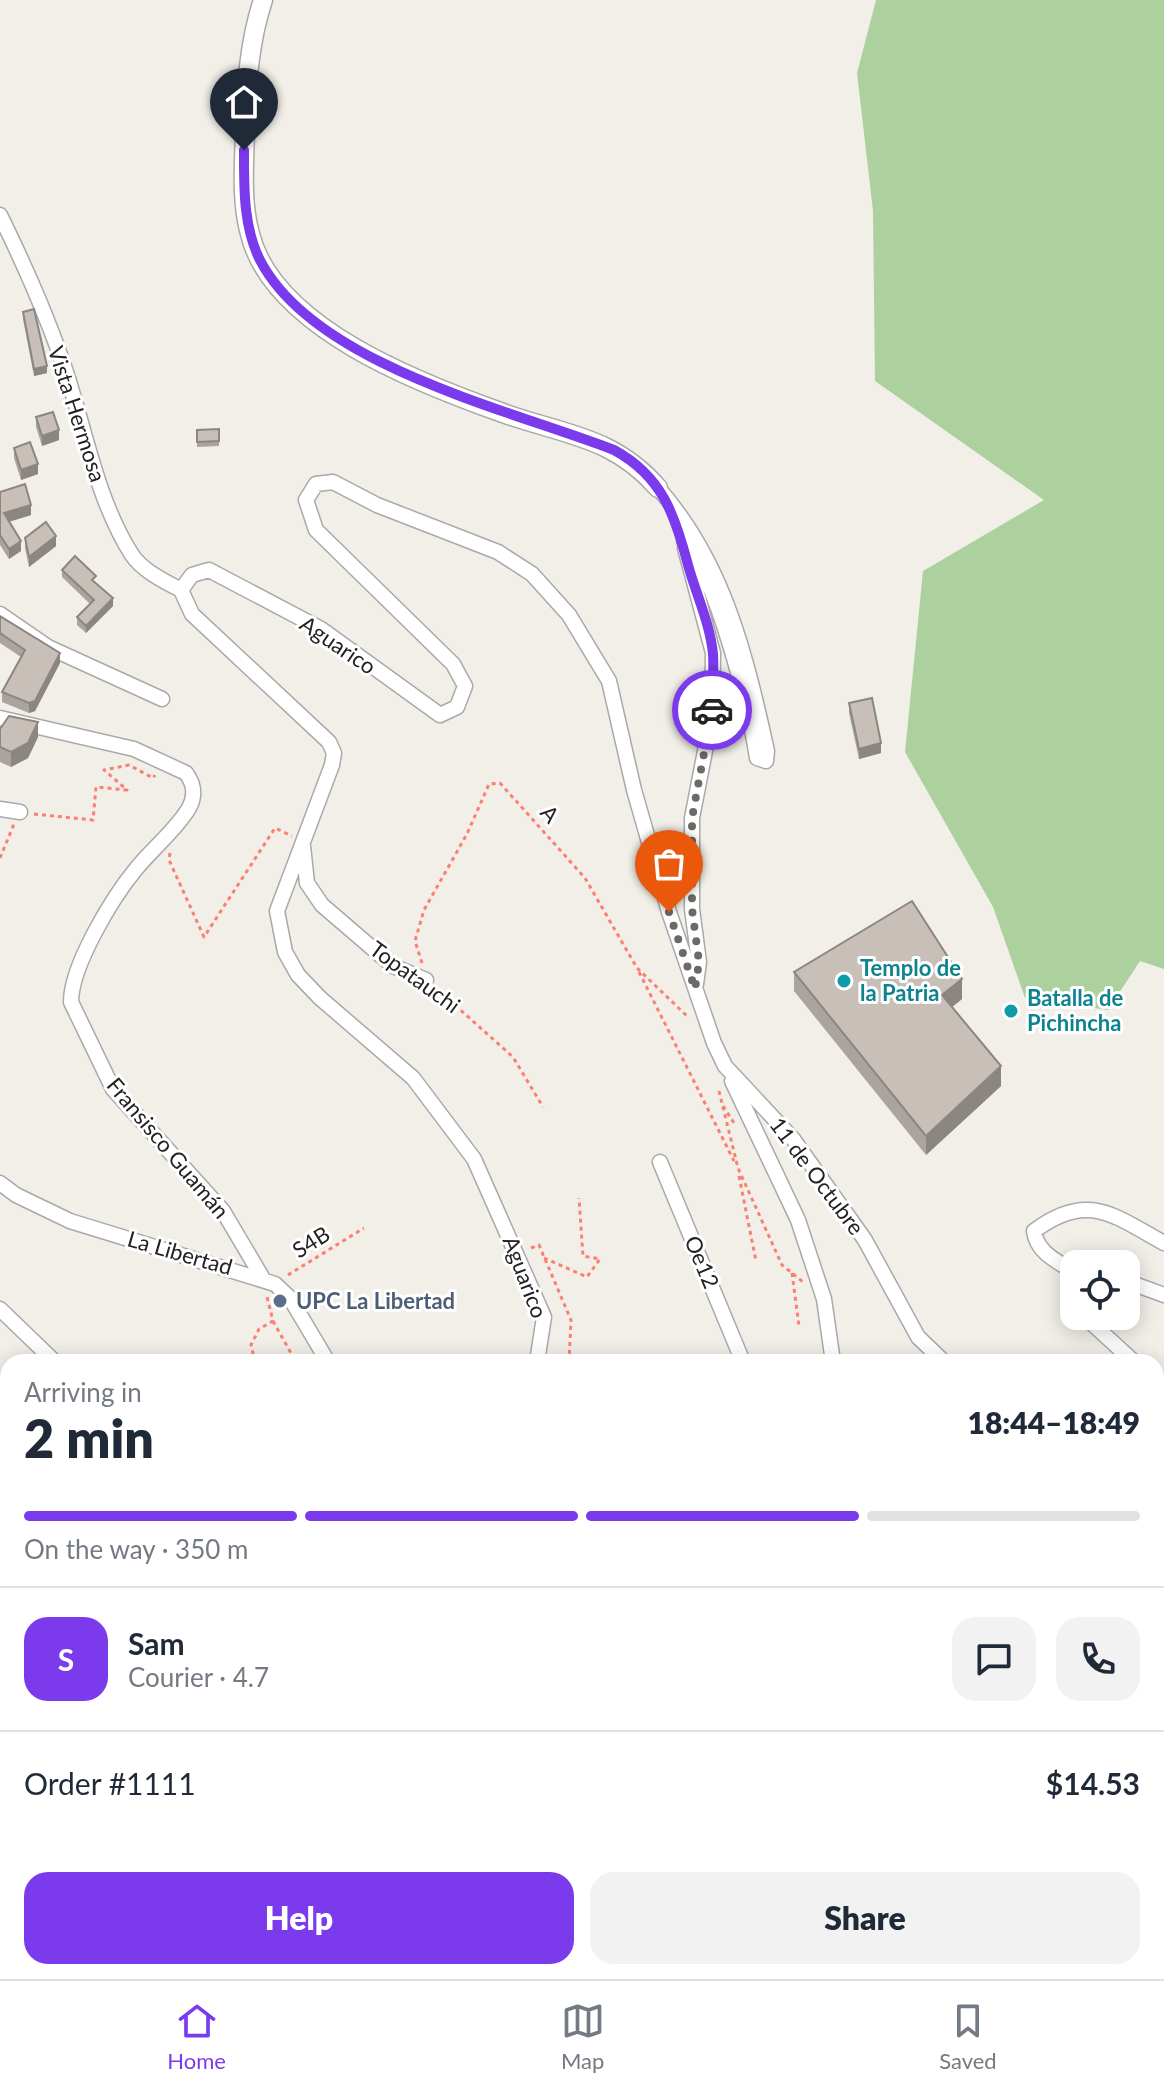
<!DOCTYPE html>
<meta charset="utf-8">
<style>
body{margin:0;font-family:Lato,sans-serif;background:#f2f2f3;color:#1f2937;height:100vh;display:flex;flex-direction:column;font-size:30px;white-space:nowrap}
*{box-sizing:border-box;margin:0}
p{font-size:26px;color:#747a83}
.icon{flex:none;width:44px;height:44px;fill:none;stroke:currentColor;stroke-width:2;stroke-linecap:round;stroke-linejoin:round}
.map{position:relative;flex:1;overflow:hidden}
.sheet{position:absolute;left:0px;top:1354px;width:1164px;height:626px;display:flex;flex-direction:column;background:#fff;border-radius:24px 24px 0 0;box-shadow:0 4px 20px #0003}
.sheet>*{flex:none}
.controls{position:absolute;left:1060px;top:1250px;display:grid;gap:16px}
.controls a{display:grid;place-items:center;width:80px;height:80px;border-radius:16px;background:#fff;box-shadow:0 4px 20px #0003;font-size:40px}
.pin{position:absolute;display:grid;place-items:center;width:68px;height:68px;color:#fff;margin:-82px -34px;border-radius:50% 50% 50% 0;rotate:-45deg;box-shadow:0 0 8px #0007}
.pin .icon{rotate:45deg}
.courier{position:absolute;display:grid;place-items:center;width:80px;height:80px;margin:-40px;border:6px solid #7c3aed;border-radius:50%;background:#fff;color:#222;box-shadow:0 2px 10px #0007}
.overview em{font-style:normal;font-weight:800}
.overview div{display:flex;flex-direction:column-reverse}
.overview{display:flex;align-items:center;justify-content:space-between;height:136px;padding:0 24px}
h1{font-size:52px;font-weight:800;line-height:60px}
.bar{display:grid;grid-template-columns:repeat(4,1fr);gap:12px 8px;align-content:center;height:96px;padding:0 24px}
.bar i{height:10px;border-radius:6px;background:#e0e1e3}
.bar .selected{background:#7c3aed}
.bar p{grid-column:span 4}
.line{display:flex;align-items:center;gap:20px;padding:0 24px;border-top:2px solid #e0e1e3}
.line div{flex:1}
.round{display:grid;place-items:center;flex:none;width:84px;height:84px;border-radius:24px;background:#f2f2f3}
.action{display:flex;gap:16px;margin-top:auto;padding:16px 24px}
.action a{flex:1;height:92px;border-radius:24px;background:#7c3aed;color:#fff;font-size:32px;font-weight:800;line-height:92px;text-align:center}
.action a+a{background:#f2f2f3;color:#1f2937}
.dock{display:flex;justify-content:space-around;align-items:center;height:112px;border-top:2px solid #e0e1e3;background:#fff;font-size:22px;color:#747a83}
.dock a{display:grid;justify-items:center;gap:4px}
.dock .selected{color:#7c3aed}
.map>svg:first-child{display:block}
.grass{fill:#cdebb0}
.forest{fill:#add19e}
.lines{fill:none;stroke-linecap:round;stroke-linejoin:round}
.minor-casing{stroke:#a9a9a9;stroke-width:17}
.tertiary-casing{stroke:#a9a9a9;stroke-width:21}
.path{stroke:#fa8072;stroke-width:3;stroke-dasharray:4 4;stroke-linecap:butt}
.minor{stroke:#fff;stroke-width:14}
.tertiary{stroke:#fff;stroke-width:18}
.wall{fill:#aba49e}
.shaded-wall{fill:#8b8681}
.building{fill:#c7bfb8;stroke:#8b8681;stroke-width:2}
.done{stroke:#6b6a68;stroke-width:8;stroke-dasharray:0 14.4}
.route{stroke:#7c3aed;stroke-width:10}
.culture-dot{fill:#0f9aa8;stroke:#fff;stroke-width:3}
.service-dot{fill:#5c6f8a;stroke:#fff;stroke-width:3}
.labels{text-anchor:middle;stroke-width:6;stroke-linejoin:round;paint-order:stroke}
.street-label{font-size:22px;fill:#222;stroke:#fff}
.culture-label{font-size:22px;font-weight:bold;fill:#0d838f;stroke:#fff;text-anchor:start}
.service-label{font-size:22px;font-weight:bold;fill:#4e5e75;stroke:#fff;text-anchor:start}
</style>
<div class="map">
<svg width="1164" height="1979" viewBox="0 0 1164 1979">
<rect width="100%" height="100%" fill="#f2efe9"/>
<path class="grass" d="M1156 1767H1164V1979H961L962 1972H1156Z
M173 1972H403L413 1979H154Z"/>
<path class="forest" d="M876 0H1164V969L1140 961 1108 1010 1025 998 993 907 905 752 923 571 1044 500 875 381 873 211 857 73Z"/>
<g class="lines">
<g class="minor-casing">
<path id="minor" d="M0 215C25 266 48 318 66 372 86 433 97 500 132 555 143 571 164 581 181 590
M658 488C724 562 746 656 767 751L766 761 757 758C749 707 717 578 684 541
M685 548 713 653 712 715 692 818V909L699 962 696 984
M0 614 48 647 162 699
M0 718 134 749 186 773C194 784 196 795 189 808 176 830 152 849 136 869 112 898 71 966 71 1002L113 1089 223 1211 262 1277
M0 809 20 812
M303 846 307 883 322 905 393 966 426 980
M732 1081 798 1220 824 1299 833 1362
M660 1162 743 1362
M0 1183 16 1195 70 1221 275 1284 290 1298 328 1362
M1074 1272C1057 1261 1037 1253 1034 1231 1087 1191 1113 1215 1164 1243
M1074 1277 1069 1283 1070 1301 1074 1305
M1126 1281 1164 1295
M0 1309 55 1362
M1084 1316 1134 1362
M537 1362 544 1317 474 1159 413 1078 320 998 298 975 285 952 277 911 332 765 334 753 329 742 192 614 181 590 192 575 209 570 321 629 440 715 457 707 465 686 453 664 316 530 306 500 316 484 333 482 377 505 498 552 532 574 569 615 609 681 634 790 669 912 714 1043 725 1066 793 1139 865 1240 918 1337 944 1362
M1156 1381 1164 1388
M1156 1408 1164 1406
M0 1453 7 1465 0 1469
M1156 1744 1164 1745
M121 1972 123 1979
M387 1972 399 1979
M597 1972 605 1979
M0 1974 4 1979"/>
</g>
<g class="tertiary-casing">
<path id="tertiary" d="M263 0C249 42 246 88 245 132 244 165 241 202 250 234 273 328 421 384 503 413 564 435 613 436 658 488"/>
</g>
<path class="path" d="M34 814 93 820 96 787 127 790 104 770 129 765 153 778 155 775
M170 853 169 860 204 937 275 828 292 836
M0 858 14 824
M422 963 415 941 424 910 467 834 489 784 500 783 585 878 637 968 689 1018
M639 972 734 1161
M437 989 513 1057 543 1107
M719 1091 738 1168 782 1265 803 1282
M723 1106 736 1126
M739 1176 756 1261
M531 1248 539 1245 571 1320 569 1362
M544 1258 587 1277 600 1259 583 1256 579 1198
M792 1273 799 1326
M288 1275 364 1228
M273 1321 296 1362
M255 1362 251 1345 259 1329 273 1321 267 1297
M1156 1603 1162 1565
M0 1630 8 1626
M0 1735 8 1731
M831 1979 832 1972"/>
<use href="#minor" class="minor"/>
<use href="#tertiary" class="tertiary"/>
</g>
<path class="wall" d="M23 312 47 373 34 376 23 319Z
M36 417 59 440 42 446 36 427Z
M219 429V446L197 447V430Z
M14 448 38 474 21 480 14 458Z
M0 492 31 515 9 522 21 551 9 559 0 545Z
M25 538 56 546 29 567 25 548Z
M62 570 96 583 113 606 86 633 77 625V617L90 604 62 577Z
M0 616 60 663 35 711 29 713 2 702V692L21 657 0 643Z
M849 703 881 753 859 759 849 713Z
M0 729 38 737 28 758 11 767 0 762Z
M794 972 962 999 952 1007 1001 1086 926 1155 794 991Z
M8 1646V1701L0 1689V1650Z"/>
<path class="shaded-wall" d="M47 366V373L34 376V369Z
M59 430V440L42 446V436Z
M38 464V474L21 480V470Z
M31 505V515L4 523V513Z
M56 536V546L29 567V557Z
M21 541V551L9 559V549Z
M113 598V606L86 633V626Z
M60 653V663L35 711 29 713V703Z
M38 722V737L28 758 11 767V752Z
M881 743V753L859 759V749Z
M962 979V999L942 1015V995Z
M1001 1066V1086L926 1155V1136Z"/>
<path class="building" d="M34 309 47 366 34 369 23 312Z
M53 412 59 430 42 436 36 417Z
M219 429V441L197 442V430Z
M30 442 38 464 21 470 14 448Z
M25 484 31 505 4 513 21 541 9 549 0 535V492Z
M46 522 56 536 29 557 25 538Z
M75 556 96 576 92 580 113 598 86 626 77 617 94 600 62 570Z
M0 616 60 653 35 701 29 703 2 692 25 650 0 633Z
M872 698 881 743 859 749 849 703Z
M9 716 38 722 28 743 11 752 0 747V729Z
M912 901 962 979 942 995 1001 1066 926 1136 794 972Z
M8 1646V1693L0 1681V1655L2 1654 0 1650Z"/>
<g class="lines">
<path class="done" d="M669 912 695 989 699 962 692 909V818L712 710"/>
<path class="route" d="M244 150C244 187 243 228 261 262 317 366 511 410 614 450 662 476 675 515 688 565 696 594 710 623 713 654 714 673 713 692 712 710"/>
</g>
<g class="culture-dot">
<circle cx="844" cy="981" r="8"/>
<circle cx="1011" cy="1011" r="8"/>
</g>
<circle class="service-dot" cx="280" cy="1301" r="8"/>
<g class="labels">
<g class="street-label">
<text transform="translate(77 414) rotate(72)" y="8">Vista Hermosa</text>
<text transform="translate(338 645) rotate(34)" y="8">Aguarico</text>
<text transform="translate(550 814) rotate(49)" y="8">A</text>
<text transform="translate(415 977) rotate(36)" y="8">Topatauchi</text>
<text transform="translate(168 1148) rotate(50)" y="8">Fransisco Guamán</text>
<text transform="translate(817 1176) rotate(53)" y="8">11 de Octubre</text>
<text transform="translate(311 1242) rotate(-32)" y="8">S4B</text>
<text transform="translate(180 1253) rotate(16)" y="8">La Libertad</text>
<text transform="translate(702 1262) rotate(67)" y="8">Oe12</text>
<text transform="translate(525 1277) rotate(69)" y="8">Aguarico</text>
</g>
<g class="culture-label">
<text x="860" y="976">Templo de<tspan x="860" dy="25">la Patria</tspan></text>
<text x="1027" y="1006">Batalla de<tspan x="1027" dy="25">Pichincha</tspan></text>
</g>
<g class="service-label">
<text x="296" y="1309">UPC La Libertad</text>
</g>
</g>
</svg>
<div class="controls">
<a><svg class="icon" aria-label="locate" viewBox="0 0 24 24"><circle cx="12" cy="12" r="6"/><path d="M12 2v4M12 18v4M2 12h4M18 12h4"/></svg></a>
</div>
<div class="pin" style="left:669px;top:912px;background:#ea580c"><svg class="icon" aria-label="bag" viewBox="0 0 24 24"><path d="M5 8h14l-1 12H6zM9 8a3 3 0 0 1 6 0"/></svg></div>
<div class="pin" style="left:244px;top:150px;background:#1f2937"><svg class="icon" aria-label="home" viewBox="0 0 24 24"><path d="M3 11l9-7 9 7M6 9v11h12V9"/></svg></div>
<div class="courier" style="left:712px;top:710px"><svg class="icon" aria-label="car" viewBox="0 0 24 24"><path d="M5 17H2v-5l4-1 3-4h7l3 4 3 1v5h-3M9 17h6M6 11h13"/><circle cx="7" cy="17" r="2"/><circle cx="17" cy="17" r="2"/></svg></div>
<section class="sheet">
<div class="overview"><div><h1>2 min</h1><p>Arriving in</p></div><em>18:44–18:49</em></div>
<div class="bar"><i class="selected"></i><i class="selected"></i><i class="selected"></i><i></i><p>On the way · 350 m</p></div>
<div class="line" style="height:144px"><b class="round" style="background:#7c3aed;color:#fff">S</b><div><b>Sam</b><p>Courier · 4.7</p></div><a class="round"><svg class="icon" aria-label="chat" viewBox="0 0 24 24"><path d="M4 5h16v11H9l-5 4z"/></svg></a><a class="round"><svg class="icon" aria-label="phone" viewBox="0 0 24 24"><path d="M5 4h4l2 5-3 2q2 4 5 5l2-3 5 2v4C11 20 4 13 5 4z"/></svg></a></div>
<div class="line" style="height:104px"><div>Order #1111</div><b>$14.53</b></div>
<div class="action"><a>Help</a><a>Share</a></div>
</section>
</div>
<nav class="dock">
<a class="selected"><svg class="icon" aria-label="home" viewBox="0 0 24 24"><path d="M3 11l9-7 9 7M6 9v11h12V9"/></svg>Home</a>
<a><svg class="icon" aria-label="map" viewBox="0 0 24 24"><path d="M3 6l6-2 6 2 6-2v14l-6 2-6-2-6 2zM9 4v14M15 6v14"/></svg>Map</a>
<a><svg class="icon" aria-label="saved" viewBox="0 0 24 24"><path d="M7 4h10v16l-5-4-5 4z"/></svg>Saved</a>
</nav>
